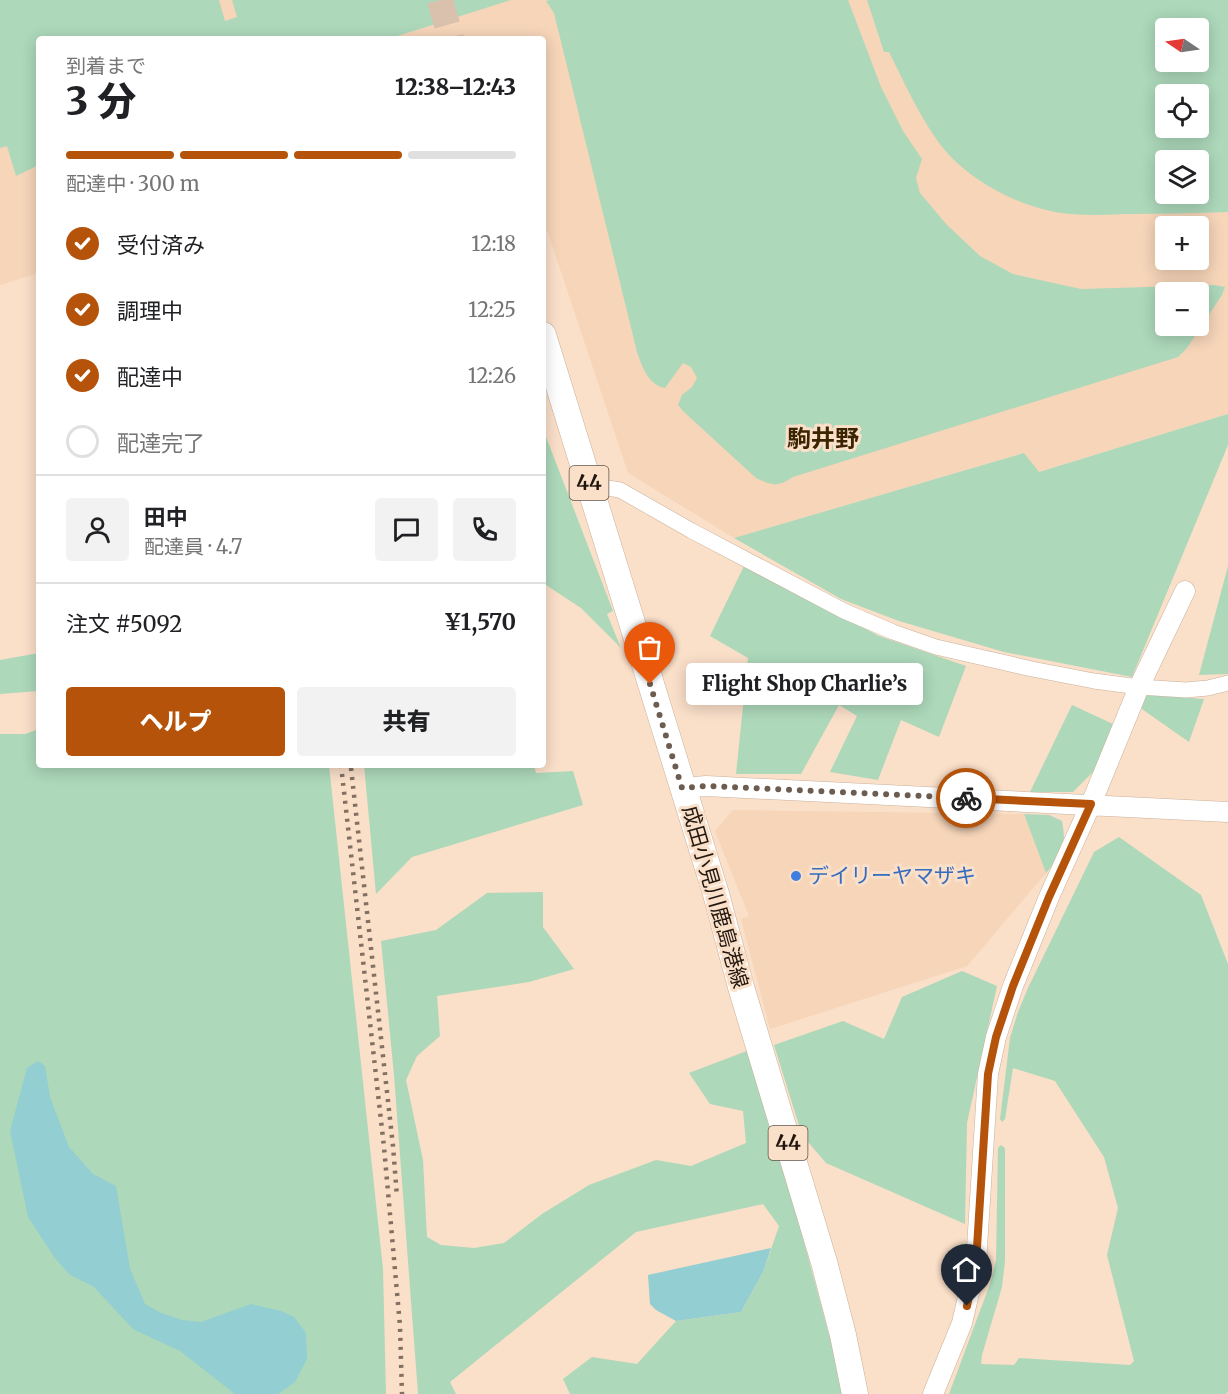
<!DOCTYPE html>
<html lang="ja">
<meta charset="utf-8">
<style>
body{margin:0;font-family:Merriweather,"Noto Sans JP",serif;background:#f2f2f2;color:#202124;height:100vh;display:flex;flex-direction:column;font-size:22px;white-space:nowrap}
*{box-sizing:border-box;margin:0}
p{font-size:20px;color:#757577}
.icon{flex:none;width:33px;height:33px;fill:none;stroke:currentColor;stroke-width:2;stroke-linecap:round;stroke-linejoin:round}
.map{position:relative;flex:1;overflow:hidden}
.panel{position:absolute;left:36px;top:36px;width:510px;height:732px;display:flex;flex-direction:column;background:#fff;border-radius:6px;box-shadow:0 3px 15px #0003}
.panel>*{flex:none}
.needle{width:39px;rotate:283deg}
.controls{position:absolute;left:1155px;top:18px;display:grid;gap:12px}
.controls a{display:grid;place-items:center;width:54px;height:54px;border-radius:6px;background:#fff;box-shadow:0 3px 15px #0003;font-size:30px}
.pin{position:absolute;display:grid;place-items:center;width:51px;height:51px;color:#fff;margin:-62px -26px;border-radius:50% 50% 50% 0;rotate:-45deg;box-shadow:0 0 6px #0007}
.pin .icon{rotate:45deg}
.courier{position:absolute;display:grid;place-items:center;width:60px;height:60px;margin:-30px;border:4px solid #b45309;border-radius:50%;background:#fff;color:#222;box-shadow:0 2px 8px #0007}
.bubble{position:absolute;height:42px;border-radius:6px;background:#fff;box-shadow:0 3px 15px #0003;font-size:20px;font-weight:800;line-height:42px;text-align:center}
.overview em{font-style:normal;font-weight:800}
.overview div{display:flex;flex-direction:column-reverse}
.overview{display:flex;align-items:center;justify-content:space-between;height:102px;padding:0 30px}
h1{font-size:39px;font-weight:800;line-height:45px}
.bar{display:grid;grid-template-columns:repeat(4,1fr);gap:9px 6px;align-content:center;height:72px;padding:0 30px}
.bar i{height:8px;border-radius:4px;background:#e0e0e0}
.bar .on{background:#b45309}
.bar p{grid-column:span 4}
.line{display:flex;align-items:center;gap:15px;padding:0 30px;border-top:2px solid #e0e0e0}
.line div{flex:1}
.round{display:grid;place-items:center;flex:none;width:63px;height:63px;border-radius:6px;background:#f2f2f2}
ol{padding:0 30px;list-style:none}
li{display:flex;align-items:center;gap:18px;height:66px}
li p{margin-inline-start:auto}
li .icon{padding:6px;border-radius:50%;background:#b45309;color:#fff;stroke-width:4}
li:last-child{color:#757577}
li i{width:33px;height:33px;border:3px solid #e0e0e0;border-radius:50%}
.cta{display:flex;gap:12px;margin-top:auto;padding:12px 30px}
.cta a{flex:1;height:69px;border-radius:6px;background:#b45309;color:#fff;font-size:24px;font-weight:800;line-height:69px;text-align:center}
.cta a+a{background:#f2f2f2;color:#202124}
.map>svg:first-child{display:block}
.built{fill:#f6d5b9;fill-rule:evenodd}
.green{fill:#add8ba;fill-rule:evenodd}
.water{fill:#92ced2}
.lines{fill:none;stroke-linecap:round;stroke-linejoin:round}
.primary-tunnel{stroke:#d9c1ad;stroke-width:26;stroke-dasharray:26 13;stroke-linecap:butt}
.minor-casing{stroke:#cab19b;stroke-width:16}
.tertiary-casing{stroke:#cab19b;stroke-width:21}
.primary-casing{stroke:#cab19b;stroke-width:27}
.minor{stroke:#fff;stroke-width:15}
.tertiary{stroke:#fff;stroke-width:20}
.primary{stroke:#fff;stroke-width:26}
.rail{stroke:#827062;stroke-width:4.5;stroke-dasharray:3 6;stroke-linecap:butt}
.done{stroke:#6d5d50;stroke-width:6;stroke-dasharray:0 10.8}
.route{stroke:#b45309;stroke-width:8}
.shop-dot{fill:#3f7fe0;stroke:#fadfc9;stroke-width:2}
.labels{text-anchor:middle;stroke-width:6;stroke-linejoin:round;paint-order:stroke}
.shield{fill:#fadfc9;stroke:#625347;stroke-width:1.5}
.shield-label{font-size:20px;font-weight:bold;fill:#21170f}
.shop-label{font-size:21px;fill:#366cbe;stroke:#fadfc9;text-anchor:start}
.street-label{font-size:21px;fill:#21170f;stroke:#fadfc9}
.quarter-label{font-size:24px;font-weight:bold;fill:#3a2500;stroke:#fadfc9}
</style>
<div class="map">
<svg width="1228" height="1394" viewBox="0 0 1228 1394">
<rect width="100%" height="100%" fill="#fadfc9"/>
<path class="built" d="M0 0H1228V414L1038 472 1023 453 734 538 628 473 548 233 543 227V39H487L486 37 479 39H39V273L0 285ZM1166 28H1198V62H1166ZM1166 94H1198V128H1166ZM1166 160H1198V194H1166ZM1166 226H1198V260H1166ZM1166 292H1198V326H1166Z
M733 810 1024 814 1046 873 967 966 770 1029 741 919 749 916 715 831Z"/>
<path class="green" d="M0 0H219L225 21 237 17 232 0H511L388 39H39V165L16 176 7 146 0 148Z
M550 0H848L881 87 903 131 922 159 916 178 920 193 947 225 980 256 1013 274 1081 289 1214 285 1225 287 1222 295 1187 348 1178 357 793 477C778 487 773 486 756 478L684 412 678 405 682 395 692 387 697 378 691 367 683 363 665 388C648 385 642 366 637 352L554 13 546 1ZM1166 292H1198V326H1166Z
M867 0H1228V212C1195 213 1161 214 1128 214 1104 215 1079 216 1055 212 1011 203 963 177 937 140 918 113 904 82 889 52H884ZM1166 28H1198V62H1166ZM1166 94H1198V128H1166ZM1166 160H1198V194H1166Z
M1228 414V445L1132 677 1004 652 899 621 841 599 734 538 1024 453 1039 472Z
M543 429 613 611 607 614 621 648 581 608 543 583Z
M744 566 879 636 966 666 939 737 901 720 878 780 830 772 857 716 839 705 801 774H736L748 658 710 636Z
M1228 566V674L1199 675Z
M39 653V691L0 694V660Z
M1145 695 1204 699 1189 742 1139 707Z
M1072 705 1113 724 1094 771 1073 792H1030Z
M39 729V765H329L383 1269 386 1394H0V734H25Z
M364 765H534L536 773 573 771 583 805 412 857 376 894Z
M1024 814 1049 815 1062 821C1067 847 1062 854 1046 873Z
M1119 837 1201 895 1228 964V1392L1226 1394H949L990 1284 996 1260 998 1148 1001 1145 1005 1148V1261L1002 1287 982 1355 981 1364 1014 1365 1019 1358 1130 1365 1134 1361 1107 1255 1118 1208 1104 1157 1055 1081 1013 1068 1005 1119 1002 1122 1000 1119 1010 1038 1018 1012 1028 988 1094 852Z
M543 892V927L574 969 529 982 437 996 440 1036 417 1056 406 1080 423 1160 427 1237 441 1245 474 1248 504 1243 542 1214 589 1185 656 1160 691 1166 746 1143 743 1111 710 1104 689 1073 752 1049 842 1383 844 1394H570L563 1379 592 1357 637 1364 676 1321 741 1312 764 1270 779 1226 763 1204 636 1232 450 1382 456 1394H418L394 1075 381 941 436 930 487 893Z
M962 971 997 986 967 1123 965 1224 826 1163 802 1135 774 1045 843 1021 884 1039 902 997Z"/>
<path class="water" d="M38 1061 45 1066 50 1097 69 1147 93 1174 116 1186 130 1269 145 1304 159 1312 182 1320 201 1322 251 1304 281 1311 294 1317 306 1333 307 1359 295 1382 278 1394H235L180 1351 133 1329 93 1286 70 1275 55 1258 28 1217 10 1131 27 1068Z
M771 1248 764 1270 741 1312 676 1321 656 1310 650 1304 648 1275Z"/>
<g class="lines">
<path class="primary-tunnel" d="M440 0 451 39"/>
<g class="minor-casing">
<path id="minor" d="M589 485 620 490 692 531 844 611 893 632 936 647 1032 669 1094 681 1139 687 1186 690 1208 688 1228 683"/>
</g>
<g class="tertiary-casing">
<path id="tertiary" d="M683 788 706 786 1228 812
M933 1394 962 1323 976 1263 988 1074 996 1037 1013 986 1049 897 1091 804 1139 687 1185 591"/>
</g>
<g class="primary-casing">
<path id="primary" d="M543 335 716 894 741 987 824 1262 843 1335 855 1394"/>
</g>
<use href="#minor" class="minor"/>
<use href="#tertiary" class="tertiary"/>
<use href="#primary" class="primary"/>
<path class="rail" d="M341 765 384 1147 400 1326 402 1394
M351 768 393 1146 397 1197"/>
</g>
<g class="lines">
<path class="done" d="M650 684 682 788 706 786 966 798"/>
<path class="route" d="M966 798 1091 804 1049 897 1013 986 996 1037 988 1074 976 1263 967 1306"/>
</g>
<circle class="shop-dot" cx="796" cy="876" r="6"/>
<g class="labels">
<g class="shield">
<rect x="569.5" y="466" width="39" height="34" rx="4.5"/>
<rect x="768.5" y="1126" width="39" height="34" rx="4.5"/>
</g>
<g class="shield-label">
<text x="589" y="490">44</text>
<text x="788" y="1150">44</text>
</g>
<g class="shop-label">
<text x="808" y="883">デイリーヤマザキ</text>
</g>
<g class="street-label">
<text transform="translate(715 897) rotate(74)" y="7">成田小見川鹿島港線</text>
</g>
<g class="quarter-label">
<text x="823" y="447">駒井野</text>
</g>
</g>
</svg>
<div class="controls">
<a><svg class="needle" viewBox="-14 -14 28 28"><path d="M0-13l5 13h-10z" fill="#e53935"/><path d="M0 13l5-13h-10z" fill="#757577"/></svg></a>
<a><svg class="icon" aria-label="locate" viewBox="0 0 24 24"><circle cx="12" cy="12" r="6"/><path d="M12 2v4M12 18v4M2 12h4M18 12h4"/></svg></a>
<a><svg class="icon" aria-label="layers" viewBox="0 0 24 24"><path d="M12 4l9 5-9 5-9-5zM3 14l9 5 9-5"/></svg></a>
<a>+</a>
<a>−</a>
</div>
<div class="pin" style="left:650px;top:684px;background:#ea580c"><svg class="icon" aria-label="bag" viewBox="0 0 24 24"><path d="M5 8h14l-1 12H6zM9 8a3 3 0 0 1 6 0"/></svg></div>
<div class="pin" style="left:967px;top:1306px;background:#1f2937"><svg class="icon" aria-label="home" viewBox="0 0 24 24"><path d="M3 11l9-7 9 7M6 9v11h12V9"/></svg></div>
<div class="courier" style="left:966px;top:798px"><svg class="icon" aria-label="bike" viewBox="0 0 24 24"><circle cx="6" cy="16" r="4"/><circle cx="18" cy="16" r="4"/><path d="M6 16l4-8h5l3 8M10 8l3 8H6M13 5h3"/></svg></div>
<div class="bubble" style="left:686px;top:663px;width:237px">Flight Shop Charlie’s</div>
<section class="panel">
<div class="overview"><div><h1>3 分</h1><p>到着まで</p></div><em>12:38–12:43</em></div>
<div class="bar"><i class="on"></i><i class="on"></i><i class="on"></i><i></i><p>配達中 · 300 m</p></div>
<ol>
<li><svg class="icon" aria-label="check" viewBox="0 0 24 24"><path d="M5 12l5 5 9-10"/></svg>受付済み<p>12:18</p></li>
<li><svg class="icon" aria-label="check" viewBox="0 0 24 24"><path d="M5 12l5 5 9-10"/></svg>調理中<p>12:25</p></li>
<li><svg class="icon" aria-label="check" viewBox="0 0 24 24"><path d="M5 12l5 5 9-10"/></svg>配達中<p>12:26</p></li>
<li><i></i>配達完了</li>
</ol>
<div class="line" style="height:108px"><a class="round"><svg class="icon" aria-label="person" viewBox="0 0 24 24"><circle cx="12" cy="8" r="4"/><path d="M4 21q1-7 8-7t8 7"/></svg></a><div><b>田中</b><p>配達員 · 4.7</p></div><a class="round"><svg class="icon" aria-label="chat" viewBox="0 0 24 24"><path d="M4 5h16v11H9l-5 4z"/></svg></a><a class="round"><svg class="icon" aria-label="phone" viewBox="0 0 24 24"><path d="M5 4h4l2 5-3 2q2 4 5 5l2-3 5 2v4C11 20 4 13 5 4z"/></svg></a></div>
<div class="line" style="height:78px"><div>注文 #5092</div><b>¥1,570</b></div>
<div class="cta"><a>ヘルプ</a><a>共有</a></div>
</section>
</div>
